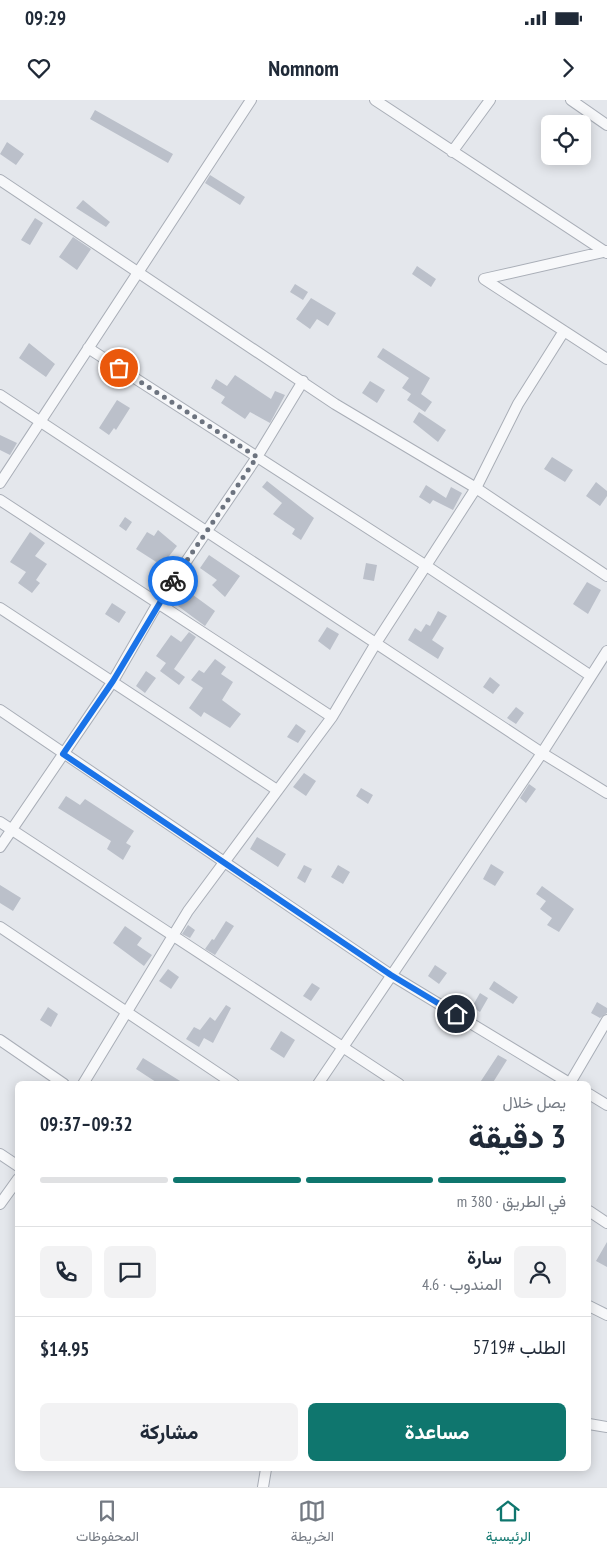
<!DOCTYPE html>
<html lang="ar">
<meta charset="utf-8">
<style>
body{margin:0;font-family:"PT Sans Narrow",Vazirmatn,sans-serif;background:#f2f2f3;color:#1f2937;direction:rtl;height:100vh;display:flex;flex-direction:column;font-size:19px;white-space:nowrap}
*{box-sizing:border-box;margin:0}
p{font-size:16px;color:#747a83}
.icon{flex:none;width:28px;height:28px;fill:none;stroke:currentColor;stroke-width:2;stroke-linecap:round;stroke-linejoin:round}
.map{position:relative;flex:1;overflow:hidden;direction:ltr}
.details{position:absolute;left:15px;top:981px;width:576px;height:390px;display:flex;flex-direction:column;background:#fff;border-radius:8px;box-shadow:0 2px 12px #0003;direction:rtl}
.details>*{flex:none}
.controls{position:absolute;left:541px;top:15px;display:grid;gap:10px}
.controls a{display:grid;place-items:center;width:50px;height:50px;border-radius:8px;background:#fff;box-shadow:0 2px 12px #0003;font-size:25px}
.pin{position:absolute;display:grid;place-items:center;width:42px;height:42px;color:#fff;margin:-21px;border:2px solid #fff;border-radius:50%;box-shadow:0 1px 5px #0007}
.courier{position:absolute;display:grid;place-items:center;width:50px;height:50px;margin:-25px;border:4px solid #1a73e8;border-radius:50%;background:#fff;color:#222;box-shadow:0 1px 6px #0007}
.summary em{font-style:normal;font-weight:800}
.summary div{display:flex;flex-direction:column-reverse}
.summary{display:flex;align-items:center;justify-content:space-between;height:85px;padding:0 25px}
h1{font-size:32px;font-weight:800;line-height:38px}
.bar{display:grid;grid-template-columns:repeat(4,1fr);gap:8px 5px;align-content:center;height:60px;padding:0 25px}
.bar i{height:6px;border-radius:4px;background:#e0e1e3}
.bar .on{background:#0f766e}
.bar p{grid-column:span 4}
.line{display:flex;align-items:center;gap:12px;padding:0 25px;border-top:1px solid #e0e1e3}
.line div{flex:1}
.round{display:grid;place-items:center;flex:none;width:52px;height:52px;border-radius:8px;background:#f2f2f3}
.primary-button{display:flex;gap:10px;margin-top:auto;padding:10px 25px}
.primary-button a{flex:1;height:58px;border-radius:8px;background:#0f766e;color:#fff;font-size:20px;font-weight:800;line-height:58px;text-align:center}
.primary-button a+a{background:#f2f2f3;color:#1f2937}
.status{display:flex;justify-content:space-between;align-items:center;height:35px;padding:0 25px;background:#fff;direction:ltr}
.status svg{height:14px;fill:currentColor}
header{display:flex;justify-content:space-between;align-items:center;height:65px;padding:0 25px;background:#fff;font-size:22px;font-weight:800}
.tab-bar{display:flex;justify-content:space-around;align-items:center;height:70px;border-top:1px solid #e0e1e3;background:#fff;font-size:14px;color:#747a83}
.tab-bar a{display:grid;justify-items:center;gap:2px}
.tab-bar .on{color:#0f766e}
.map>svg:first-child{display:block}
.building{fill:#bbc0ca}
.lines{fill:none;stroke-linecap:round;stroke-linejoin:round}
.street-casing{stroke:#a9aeb7;stroke-width:12}
.street{stroke:#f7f8fa;stroke-width:10}
.done{stroke:#6c737f;stroke-width:5;stroke-dasharray:0 9}
.route{stroke:#1a73e8;stroke-width:6}
</style>
<div class="status"><b>09:29</b><svg viewBox="0 0 49 12"><path d="M0 12V9h3v3zM5 12V6h3v6zM10 12V3h3v9zM15 12V0h3v12zM26 1h20v11H26zM47 4h2v5h-2z"/></svg></div>
<header><svg class="icon" aria-label="forward" viewBox="0 0 24 24"><path d="M9 5l7 7-7 7"/></svg>Nomnom<svg class="icon" aria-label="heart" viewBox="0 0 24 24"><path d="M12 20l-8-8c-3-5 5-10 8-4 3-6 11-1 8 4z"/></svg></header>
<div class="map">
<svg width="607" height="1387" viewBox="0 0 607 1387">
<rect width="100%" height="100%" fill="#e4e7ec"/>
<path class="building" d="M95 10 173 54 168 63 90 19Z
M7 42 24 54 16 65 0 54Z
M210 75 245 97 240 105 205 83Z
M83 100 110 122 106 127 76 108Z
M35 118 43 123 30 145 21 140Z
M73 137 91 149 77 170 59 157Z
M417 166 436 179 431 187 412 174Z
M295 184 308 192 303 200 290 192Z
M311 198 336 213 328 226 317 219 310 229 296 219Z
M29 243 55 264 46 277 19 258Z
M383 248 430 278 421 294 432 302 425 312 407 300 411 294 402 288 409 278 377 257Z
M235 275 271 299 275 291 285 295 270 323 250 312 245 319 221 303 225 297 211 288 216 279 227 286Z
M370 281 385 290 377 303 362 293Z
M117 300 130 308 116 330 114 328 109 335 99 328Z
M419 312 446 330 438 342 413 322Z
M0 335 17 343 10 355 0 350Z
M552 357 573 370 565 382 544 369Z
M267 381 314 418 301 440 292 434 295 429 273 414 282 403 262 387Z
M596 382 607 391V396L600 406 586 396Z
M426 385 446 398 451 387 462 393 453 410 433 400 430 404 419 397Z
M125 417 132 422 126 431 119 426Z
M158 430 177 446 166 460 175 465 167 477 157 470 161 465 136 449 147 432 154 436Z
M30 432 45 443 35 456 47 464 36 480 40 483 32 493 18 483 26 472 10 462Z
M209 455 240 476 225 497 212 485 217 480 200 468Z
M366 463 377 465 374 481 363 479Z
M587 482 601 490 588 514 573 504Z
M189 492 215 511 205 526 178 506Z
M112 503 126 512 119 523 105 514Z
M438 511 447 516 432 540 444 548 438 559 408 540 415 528 421 532 426 524 430 526Z
M327 527 339 534 330 550 318 541Z
M189 532 196 537 174 569 185 577 179 585 160 571 166 563 156 556 171 535 181 542Z
M215 559 226 567 221 574 233 582 222 600 241 614 230 628 204 612 201 617 189 608 203 588 191 580 199 570 204 573Z
M146 571 156 578 145 593 136 586Z
M490 577 500 585 493 594 483 587Z
M516 607 524 613 516 624 507 618Z
M296 624 306 631 298 643 287 637Z
M304 673 316 681 306 696 293 687Z
M529 684 536 689 526 703 520 698Z
M361 688 373 695 368 704 356 696Z
M66 696 80 705 85 699 134 731 126 743 131 746 123 760 107 749 111 741 58 708Z
M257 737 286 754 278 767 250 749Z
M491 764 504 772 495 786 483 779Z
M304 765 312 769 305 783 297 778Z
M338 765 350 772 343 784 331 777Z
M0 785 21 798 13 811 0 803Z
M542 786 574 809 559 832 547 825 552 818 540 809 546 801 536 794Z
M226 821 234 826 215 855 205 849 212 839 214 840Z
M188 825 195 830 190 838 182 834Z
M125 826 142 838 137 845 152 855 144 866 113 843Z
M435 865 447 873 439 884 428 876Z
M168 869 179 877 171 889 159 881Z
M494 881 518 897 513 904 489 889Z
M312 883 320 888 311 901 303 896Z
M480 893 488 898 480 912 472 907Z
M597 902 607 908V913L600 918 591 913Z
M226 905 231 908 213 943 204 938 199 947 186 939 194 927 200 930 210 917 215 921Z
M48 907 58 914 51 927 40 920Z
M281 931 295 940 284 958 270 949Z
M498 955 507 960 492 984H479Z
M143 958 185 984H159L136 969Z
M607 1142V1167L596 1161Z"/>
<g class="lines">
<g class="street-casing">
<path id="street" d="M375 0 607 153
M571 0 607 25
M452 52 490 0
M0 80 335 304 476 388 607 476
M484 179 607 259
M484 179 607 151
M88 248 425 465 591 576
M0 295 542 653 607 693
M0 383 251 0
M0 400 332 617
M0 508 277 690
M0 610 391 875 571 984
M0 722 399 984
M0 747 113 581 158 503 257 357 303 281
M0 827 234 984
M0 940 64 984
M570 983 607 920
M83 984 188 811 332 617 376 543 476 388 518 304 564 231
M318 984 542 653 607 551
M589 994 607 1005
M0 1054 18 1066
M0 1104 18 1079
M589 1111 607 1123
M589 1206 607 1215
M589 1324 607 1327
M263 1387 266 1369"/>
</g>
<use href="#street" class="street"/>
</g>
<g class="lines">
<path class="done" d="M119 268 257 357 173 481"/>
<path class="route" d="M173 481 113 581 63 654 391 875 456 914"/>
</g>
</svg>
<div class="controls">
<a><svg class="icon" aria-label="locate" viewBox="0 0 24 24"><circle cx="12" cy="12" r="6"/><path d="M12 2v4M12 18v4M2 12h4M18 12h4"/></svg></a>
</div>
<div class="pin" style="left:119px;top:268px;background:#ea580c"><svg class="icon" aria-label="bag" viewBox="0 0 24 24"><path d="M5 8h14l-1 12H6zM9 8a3 3 0 0 1 6 0"/></svg></div>
<div class="pin" style="left:456px;top:914px;background:#1f2937"><svg class="icon" aria-label="home" viewBox="0 0 24 24"><path d="M3 11l9-7 9 7M6 9v11h12V9"/></svg></div>
<div class="courier" style="left:173px;top:481px"><svg class="icon" aria-label="bike" viewBox="0 0 24 24"><circle cx="6" cy="16" r="4"/><circle cx="18" cy="16" r="4"/><path d="M6 16l4-8h5l3 8M10 8l3 8H6M13 5h3"/></svg></div>
<section class="details">
<div class="summary"><div><h1>3 دقيقة</h1><p>يصل خلال</p></div><em>09:32–09:37</em></div>
<div class="bar"><i class="on"></i><i class="on"></i><i class="on"></i><i></i><p>في الطريق · 380 m</p></div>
<div class="line" style="height:90px"><a class="round"><svg class="icon" aria-label="person" viewBox="0 0 24 24"><circle cx="12" cy="8" r="4"/><path d="M4 21q1-7 8-7t8 7"/></svg></a><div><b>سارة</b><p>المندوب · 4.6</p></div><a class="round"><svg class="icon" aria-label="chat" viewBox="0 0 24 24"><path d="M4 5h16v11H9l-5 4z"/></svg></a><a class="round"><svg class="icon" aria-label="phone" viewBox="0 0 24 24"><path d="M5 4h4l2 5-3 2q2 4 5 5l2-3 5 2v4C11 20 4 13 5 4z"/></svg></a></div>
<div class="line" style="height:65px"><div>الطلب #5719</div><b>$14.95</b></div>
<div class="primary-button"><a>مساعدة</a><a>مشاركة</a></div>
</section>
</div>
<nav class="tab-bar">
<a class="on"><svg class="icon" aria-label="home" viewBox="0 0 24 24"><path d="M3 11l9-7 9 7M6 9v11h12V9"/></svg>الرئيسية</a>
<a><svg class="icon" aria-label="map" viewBox="0 0 24 24"><path d="M3 6l6-2 6 2 6-2v14l-6 2-6-2-6 2zM9 4v14M15 6v14"/></svg>الخريطة</a>
<a><svg class="icon" aria-label="saved" viewBox="0 0 24 24"><path d="M7 4h10v16l-5-4-5 4z"/></svg>المحفوظات</a>
</nav>
